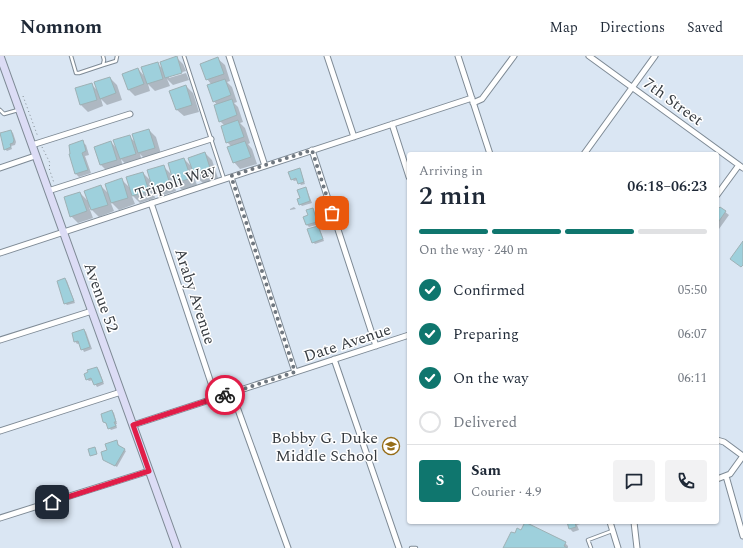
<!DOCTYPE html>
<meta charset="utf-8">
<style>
body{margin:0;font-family:Spectral,serif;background:#f2f2f3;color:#1f2937;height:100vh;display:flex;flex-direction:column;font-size:15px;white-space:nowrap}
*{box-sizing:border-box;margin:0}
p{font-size:13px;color:#747a83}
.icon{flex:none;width:22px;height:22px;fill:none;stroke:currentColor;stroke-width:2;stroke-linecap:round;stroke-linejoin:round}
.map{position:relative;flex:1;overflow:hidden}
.panel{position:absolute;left:407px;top:96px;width:312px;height:372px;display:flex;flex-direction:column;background:#fff;border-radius:4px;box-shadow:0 1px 3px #0004}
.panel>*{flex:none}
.pin{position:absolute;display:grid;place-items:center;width:34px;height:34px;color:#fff;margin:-17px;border-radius:8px;box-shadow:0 2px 6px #0006}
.courier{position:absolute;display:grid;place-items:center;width:40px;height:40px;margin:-20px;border:3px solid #e11d48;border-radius:50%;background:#fff;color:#222;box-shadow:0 1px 5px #0007}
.summary em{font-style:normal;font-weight:600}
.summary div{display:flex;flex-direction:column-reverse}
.summary{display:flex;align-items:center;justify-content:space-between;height:68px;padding:0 12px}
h1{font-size:26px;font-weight:600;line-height:30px}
.bar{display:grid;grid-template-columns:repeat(4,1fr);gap:6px 4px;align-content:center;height:48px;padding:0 12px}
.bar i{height:5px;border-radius:3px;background:#e0e1e3}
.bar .on{background:#0f766e}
.bar p{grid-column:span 4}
.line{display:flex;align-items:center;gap:10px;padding:0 12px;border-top:1px solid #e0e1e3}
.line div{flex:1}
.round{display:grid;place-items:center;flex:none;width:42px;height:42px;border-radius:4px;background:#f2f2f3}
ol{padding:0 12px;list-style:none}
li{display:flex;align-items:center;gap:12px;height:44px}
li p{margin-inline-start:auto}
li .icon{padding:4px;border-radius:50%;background:#0f766e;color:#fff;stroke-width:4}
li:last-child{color:#747a83}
li i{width:22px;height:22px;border:2px solid #e0e1e3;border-radius:50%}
header{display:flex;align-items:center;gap:24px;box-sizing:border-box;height:56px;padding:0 20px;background:#fff;border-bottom:1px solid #e0e1e3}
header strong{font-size:19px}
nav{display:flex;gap:22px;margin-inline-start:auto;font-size:14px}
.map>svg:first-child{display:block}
.shadow{fill:#0003}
.building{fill:#9ed0dc;stroke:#9eb1b5}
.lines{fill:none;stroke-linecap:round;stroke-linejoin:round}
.lane-casing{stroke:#7e8a95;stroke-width:4.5}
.street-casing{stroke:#7e8a95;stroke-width:7}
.secondary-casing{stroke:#7e8a95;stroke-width:9}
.path{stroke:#818991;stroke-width:1;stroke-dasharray:1 3;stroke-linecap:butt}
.lane{stroke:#fff;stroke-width:2.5}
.street{stroke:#fff;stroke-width:5}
.secondary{stroke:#dcdcf5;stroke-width:7}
.done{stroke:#6f777f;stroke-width:4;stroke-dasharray:0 7.2}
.route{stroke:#e11d48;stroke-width:5}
.labels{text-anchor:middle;stroke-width:3;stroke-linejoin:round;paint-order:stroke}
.street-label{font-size:16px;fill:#363b40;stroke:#fff}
.poi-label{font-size:16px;fill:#363b40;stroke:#fff;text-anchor:end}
</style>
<header>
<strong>Nomnom</strong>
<nav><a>Map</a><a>Directions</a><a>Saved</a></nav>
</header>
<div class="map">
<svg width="743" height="492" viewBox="0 0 743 492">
<rect width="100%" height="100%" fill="#dae6f3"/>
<path class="shadow" d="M176 1 183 8 186 15 169 20V22L186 17 189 24 173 29 167 23 170 30 155 35 148 28 150 35 135 40 128 33 138 13 145 21 157 7 163 13Z
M218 3 225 9 230 25 227 26 232 31 237 46 234 47 238 51 243 66 240 67 245 72 250 87 248 88 252 93 257 108 240 113 234 106 231 90 227 86 225 70 220 65 217 49 214 45 212 29 207 23Z
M110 22 117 29 122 44 107 49 101 43 103 50 88 56 81 49 76 33 91 28 98 35Z
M186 30 193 37 199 56 184 60 177 54Z
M149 74 156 81 161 98 146 104 140 98 142 105 127 110 121 103 123 111 108 116 101 109 111 86 117 93 129 80 135 86Z
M11 75 13 77 16 86 15 89 11 90 12 93 7 95 5 93Z
M82 86 86 89 89 99 85 100 91 117 79 121 76 118 70 99Z
M205 97 212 104 218 122 203 127 193 118 197 129 182 134 173 124 176 135 161 140 152 131 155 142 140 147 131 138 135 148 119 154 110 145 114 155 99 161 89 151 93 162 78 167 71 160 80 137 89 146 101 130 110 139 122 124 130 132 143 117 152 126 163 110 173 120 184 103 193 112Z
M299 114 301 116 305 128 301 129 298 124 294 125 292 123Z
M305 132 307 134 312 147 302 150 300 148Z
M294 151 296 153 290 154V153Z
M720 152 729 159 719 173 717 172V156Z
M312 153 314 155 319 168 309 171 307 169Z
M318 171 320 173 324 185 315 188 313 186Z
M65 223 67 225 75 247 67 249 65 247Z
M84 274 86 276 92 293 84 296 80 287 77 288 75 285Z
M97 312 99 314 104 328 97 331 93 324 89 325 87 323Z
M112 355 114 357 117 368H116L117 372 111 374 104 365Z
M116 385 120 391 126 395 117 411 107 405 109 395Z
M568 466H587L577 469 579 474 573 476 570 473Z
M565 487 568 490V492H505Z"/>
<path class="building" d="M177 0 182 17 165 22 160 6Z
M218 1 224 18 206 24 200 8Z
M158 6 163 23 147 28 141 11Z
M138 12 144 28 128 34 122 18Z
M110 21 116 37 100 43 94 26Z
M225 23 231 39 213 46 207 29Z
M92 27 97 44 80 49 75 32Z
M186 29 192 49 176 54 169 35Z
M232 43 237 59 219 66 214 49Z
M238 64 244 81 226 87 221 70Z
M149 73 155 92 138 97 132 78Z
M11 74 14 84 13 87 10 88 11 91 4 94 0 77Z
M130 79 136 98 120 103 113 84Z
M83 84 86 95 82 97 88 114 75 118 69 98H70L69 89Z
M111 85 117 104 100 109 94 91Z
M245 85 251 101 233 107 227 91Z
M205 96 211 115 195 121 188 102Z
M184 102 191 122 174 128 168 107Z
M164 109 170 128 153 134 147 114Z
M300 112 304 126 298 128 296 122 291 124 288 116Z
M143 116 149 135 132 140 126 121Z
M122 122 128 142 111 147 105 128Z
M101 129 108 149 91 154 84 135Z
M306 131 310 145 299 149 297 143 300 142 297 134Z
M80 136 87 155 70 161 64 141Z
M720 151 726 155 717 168V154Z
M313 152 317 166 306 169 303 161 308 159 306 154Z
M318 170 323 183 312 187 307 173Z
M743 185V209L741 211 730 203Z
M65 222 74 245 64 248 57 225Z
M84 273 90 291 81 294 78 285 74 286 72 277Z
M97 311 103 326 94 329 91 322 86 324 84 318 88 316 87 314Z
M112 354 116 366H114L116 370 108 373 106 367 103 366 101 358Z
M117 384 118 389 125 393 115 410 103 404 101 396 107 394 105 388Z
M95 391 97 398 90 400 88 393Z
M525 466 566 486 564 490 567 492H503L511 476 515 477 517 472 521 474Z
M567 466H575L576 471 569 473Z"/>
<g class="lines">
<g class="lane-casing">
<path id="lane" d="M71 0 76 17H79L103 9 104 4 103 0
M184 0 224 123
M103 9 116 5 117 0
M0 54 4 58 18 54
M411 492H416
M591 492 588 484 612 475"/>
</g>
<g class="street-casing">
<path id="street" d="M229 0 265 110
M327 0 354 81
M458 0 490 98
M589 0 743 112
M473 47 482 43 514 0
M392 68 409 121
M32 89 130 58
M312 94 376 290
M584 98 655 0
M0 112 35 100
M231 121 295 316
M48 135 211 83
M717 139 739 109
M151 147 216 342
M0 197 472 42
M0 284 92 255
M334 303 399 492
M232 337 288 492
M133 369 409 279
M0 375 121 336
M717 384 724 386 743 400
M726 420 743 480
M717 423 730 418 743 400
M0 462 149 415
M610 466 618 492
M634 466 637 492"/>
</g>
<g class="secondary-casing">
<path id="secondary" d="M0 0 177 492"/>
</g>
<path class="path" d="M23 40 38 81
M42 91 50 107 49 112 54 127"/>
<use href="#lane" class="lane"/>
<use href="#street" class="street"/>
<use href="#secondary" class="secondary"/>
</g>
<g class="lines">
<path class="done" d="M225 339 295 316 231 120 312 94 332 157"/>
<path class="route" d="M52 446 149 415 133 369 225 339"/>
</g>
<defs>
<g id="school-ring" transform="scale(0.9)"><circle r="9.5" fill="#fff" stroke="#966d18" stroke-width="1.5"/><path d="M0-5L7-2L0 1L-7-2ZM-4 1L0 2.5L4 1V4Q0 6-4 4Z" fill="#966d18"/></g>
</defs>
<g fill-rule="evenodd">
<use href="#school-ring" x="391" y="390"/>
</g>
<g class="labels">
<g class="street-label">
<text transform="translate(674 45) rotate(36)" y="6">7th Street</text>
<text transform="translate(175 125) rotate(-18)" y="6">Tripoli Way</text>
<text transform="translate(196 240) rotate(72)" y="6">Araby Avenue</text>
<text transform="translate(102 241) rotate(70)" y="6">Avenue 52</text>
<text transform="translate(347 286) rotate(-18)" y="6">Date Avenue</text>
</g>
<g class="poi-label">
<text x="378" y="387">Bobby G. Duke<tspan x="378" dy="18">Middle School</tspan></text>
</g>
</g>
</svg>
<div class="pin" style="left:332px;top:157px;background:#ea580c"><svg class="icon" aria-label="bag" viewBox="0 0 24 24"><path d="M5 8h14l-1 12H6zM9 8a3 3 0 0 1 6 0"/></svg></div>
<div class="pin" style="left:52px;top:446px;background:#1f2937"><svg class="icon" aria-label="home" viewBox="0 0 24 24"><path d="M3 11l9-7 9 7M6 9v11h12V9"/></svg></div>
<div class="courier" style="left:225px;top:339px"><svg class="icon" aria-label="bike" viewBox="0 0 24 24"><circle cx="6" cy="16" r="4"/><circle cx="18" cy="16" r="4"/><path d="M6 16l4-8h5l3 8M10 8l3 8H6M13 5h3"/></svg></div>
<section class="panel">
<div class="summary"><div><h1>2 min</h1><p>Arriving in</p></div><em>06:18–06:23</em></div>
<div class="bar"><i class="on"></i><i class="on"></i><i class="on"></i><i></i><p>On the way · 240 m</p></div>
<ol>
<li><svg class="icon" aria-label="check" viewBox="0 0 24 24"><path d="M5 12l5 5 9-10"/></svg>Confirmed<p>05:50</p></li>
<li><svg class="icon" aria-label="check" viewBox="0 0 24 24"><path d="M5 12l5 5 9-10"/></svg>Preparing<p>06:07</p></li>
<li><svg class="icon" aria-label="check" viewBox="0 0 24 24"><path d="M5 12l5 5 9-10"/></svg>On the way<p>06:11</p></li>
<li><i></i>Delivered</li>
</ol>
<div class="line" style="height:72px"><b class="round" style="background:#0f766e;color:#fff">S</b><div><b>Sam</b><p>Courier · 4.9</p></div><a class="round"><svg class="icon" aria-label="chat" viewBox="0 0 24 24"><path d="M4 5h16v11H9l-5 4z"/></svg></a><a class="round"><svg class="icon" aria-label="phone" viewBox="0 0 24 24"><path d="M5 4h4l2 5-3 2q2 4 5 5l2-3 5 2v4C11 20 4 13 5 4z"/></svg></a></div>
</section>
</div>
